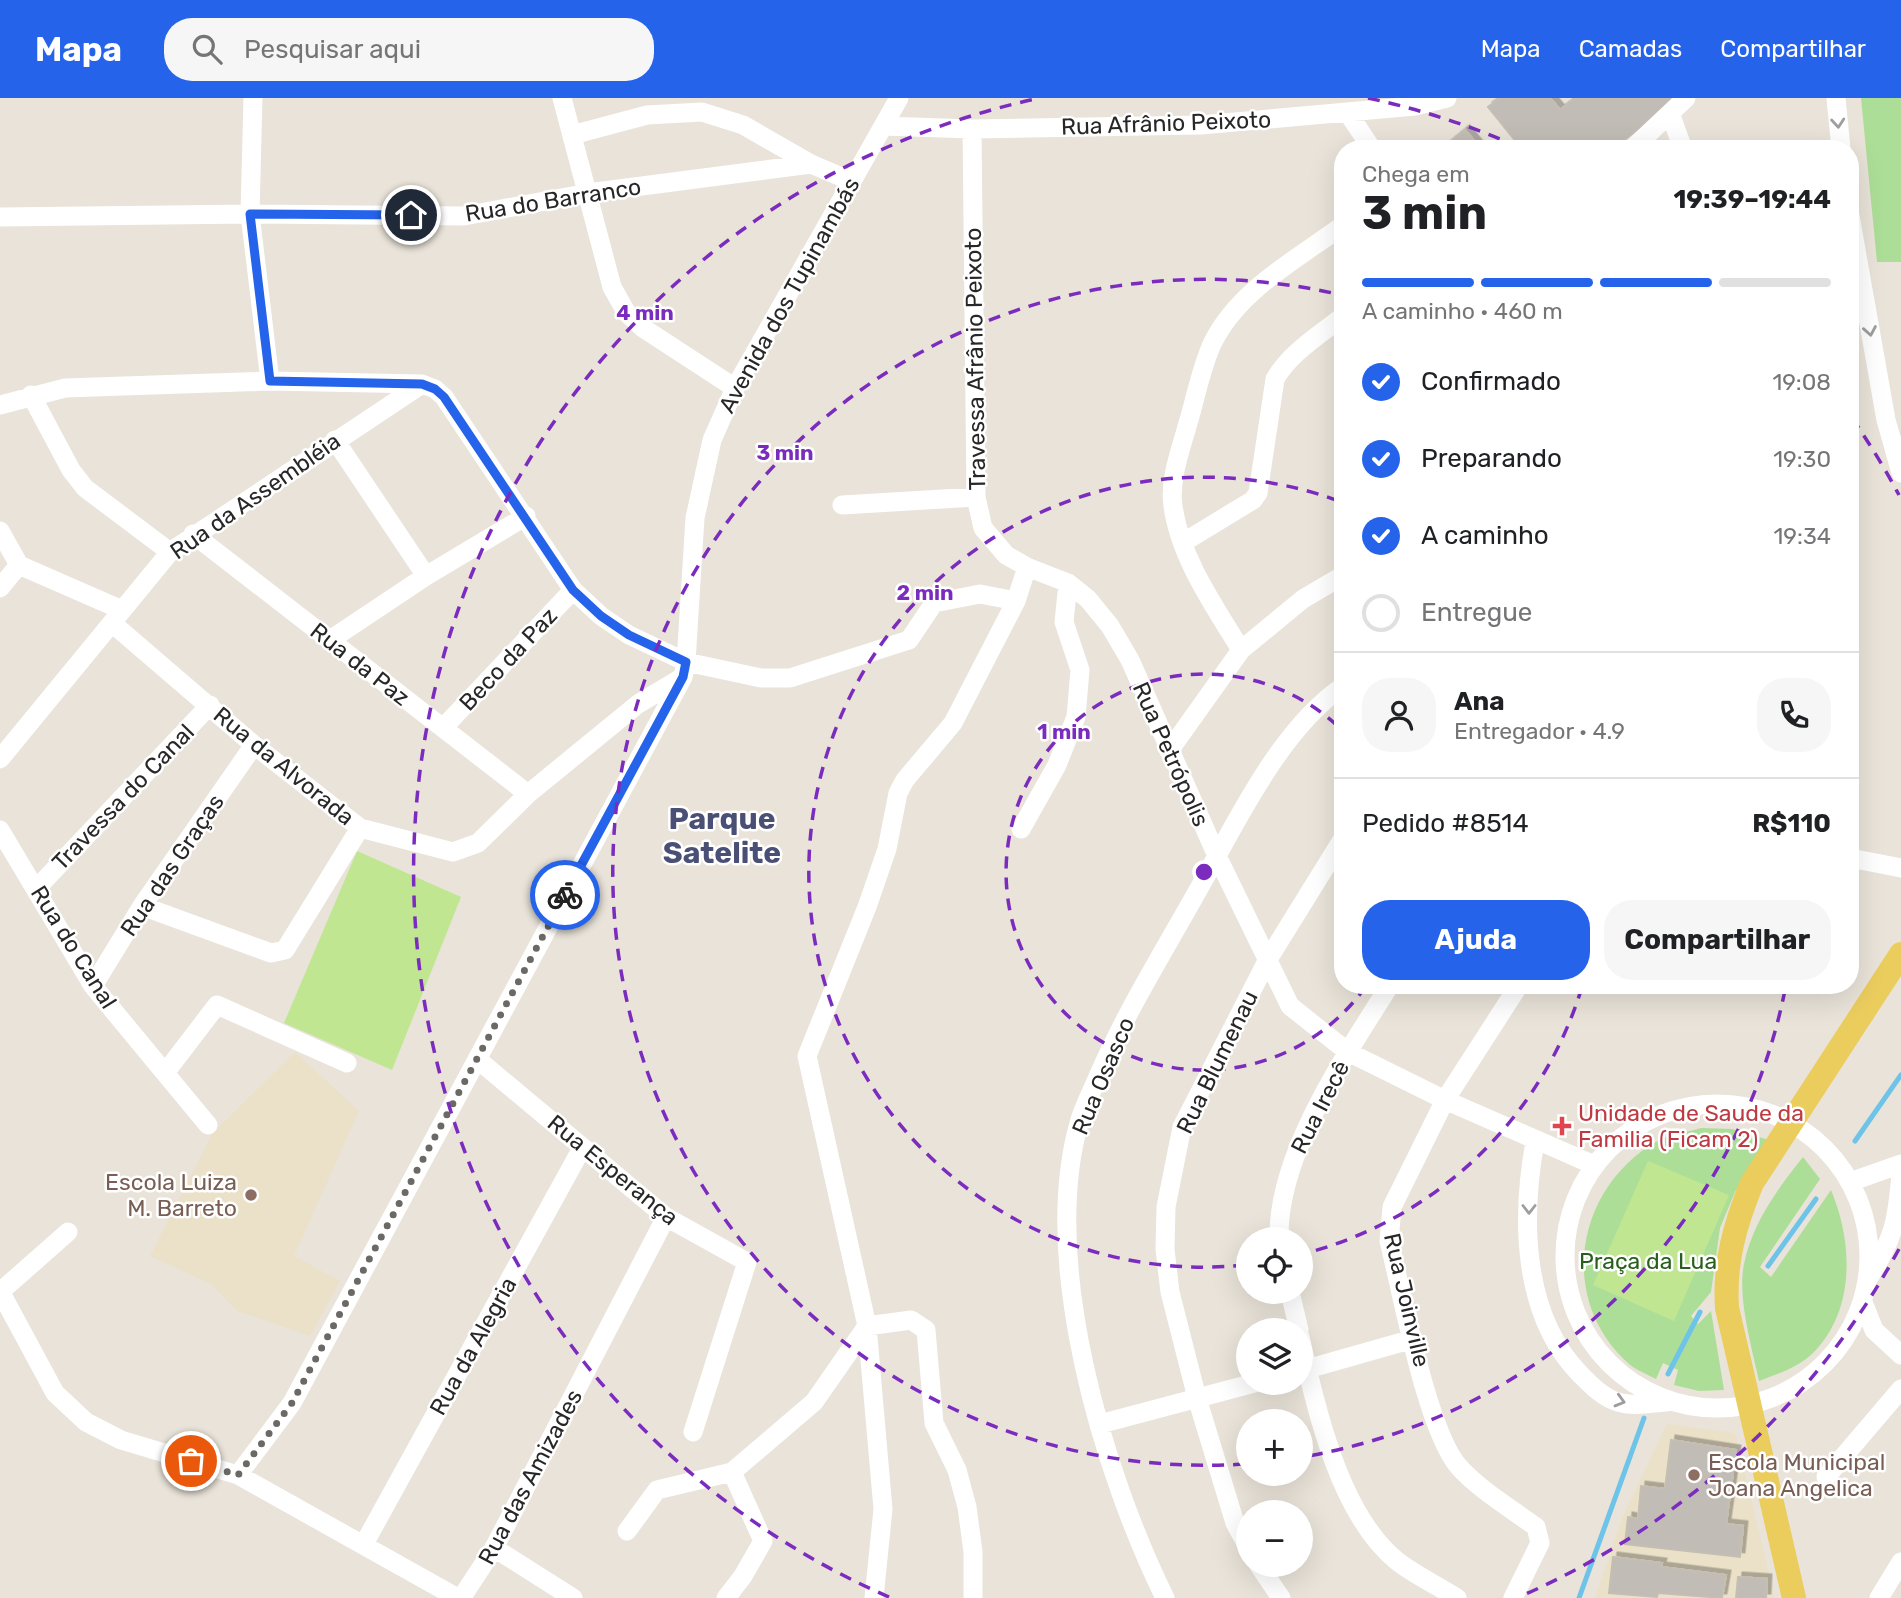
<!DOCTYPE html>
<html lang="pt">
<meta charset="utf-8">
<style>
body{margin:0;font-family:Rubik,sans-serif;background:#f6f6f6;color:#202124;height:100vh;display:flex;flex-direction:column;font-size:26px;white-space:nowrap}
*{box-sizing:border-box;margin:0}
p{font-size:23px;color:#757577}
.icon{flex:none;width:38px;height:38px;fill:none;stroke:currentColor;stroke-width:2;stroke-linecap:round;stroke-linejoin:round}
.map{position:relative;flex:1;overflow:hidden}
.sheet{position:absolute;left:1334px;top:42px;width:525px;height:854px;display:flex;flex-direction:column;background:#fff;border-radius:28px;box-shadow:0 7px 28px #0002}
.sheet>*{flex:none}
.controls{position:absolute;left:1236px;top:1129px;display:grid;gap:14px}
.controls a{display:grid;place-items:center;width:77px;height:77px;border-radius:50%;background:#fff;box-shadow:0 7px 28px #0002;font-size:35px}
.pin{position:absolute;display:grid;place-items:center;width:60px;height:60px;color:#fff;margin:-30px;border:4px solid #fff;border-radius:50%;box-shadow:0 2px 7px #0007}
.courier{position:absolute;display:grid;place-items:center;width:70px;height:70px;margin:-35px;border:5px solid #2563eb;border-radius:50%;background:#fff;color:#222;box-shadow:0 2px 9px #0007}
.overview em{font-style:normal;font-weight:700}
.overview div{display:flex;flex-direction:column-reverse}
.overview{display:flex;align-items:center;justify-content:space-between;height:119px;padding:0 28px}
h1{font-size:46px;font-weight:700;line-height:52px}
.bar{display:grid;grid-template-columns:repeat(4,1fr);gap:10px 7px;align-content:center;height:84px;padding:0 28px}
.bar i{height:9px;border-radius:5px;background:#e0e0e0}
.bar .active{background:#2563eb}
.bar p{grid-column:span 4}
.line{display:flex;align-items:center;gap:18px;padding:0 28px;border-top:2px solid #e0e0e0}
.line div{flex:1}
.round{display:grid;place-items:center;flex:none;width:74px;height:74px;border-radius:28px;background:#f6f6f6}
ol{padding:0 28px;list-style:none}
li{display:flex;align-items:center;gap:21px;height:77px}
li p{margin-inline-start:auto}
li .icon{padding:7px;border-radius:50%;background:#2563eb;color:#fff;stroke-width:4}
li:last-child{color:#757577}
li i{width:38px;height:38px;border:4px solid #e0e0e0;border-radius:50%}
.cta{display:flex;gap:14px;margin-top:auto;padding:14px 28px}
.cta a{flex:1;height:80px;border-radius:28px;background:#2563eb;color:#fff;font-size:28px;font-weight:700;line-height:80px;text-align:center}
.cta a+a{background:#f6f6f6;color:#202124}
header{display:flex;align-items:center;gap:42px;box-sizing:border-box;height:98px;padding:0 35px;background:#2563eb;color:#fff}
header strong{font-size:33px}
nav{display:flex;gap:38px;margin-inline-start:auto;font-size:24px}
.search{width:490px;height:63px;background:#f6f6f6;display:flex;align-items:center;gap:18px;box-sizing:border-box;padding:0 24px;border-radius:28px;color:#757577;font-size:26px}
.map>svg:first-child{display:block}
.education{fill:#ebe1c8}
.green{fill:#adde97}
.pitch{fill:#c0e692}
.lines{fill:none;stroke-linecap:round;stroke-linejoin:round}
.stream{stroke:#6ec4e8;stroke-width:5}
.building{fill:#c1bcb6;stroke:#c4beb3;stroke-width:2;filter:url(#shadow)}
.minor{stroke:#fff;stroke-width:19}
.major{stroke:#eacd5d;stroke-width:24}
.oneway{stroke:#9e9e9e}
.done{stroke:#6b6965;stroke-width:7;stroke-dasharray:0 12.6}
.route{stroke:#2563eb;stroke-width:9}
.ring{fill:none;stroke:#7b2cbf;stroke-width:3.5;stroke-dasharray:12 9}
.health-dot{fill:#e0444e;stroke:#fff;stroke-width:2.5}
.education-dot{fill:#8d6e63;stroke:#fff;stroke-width:2.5}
.labels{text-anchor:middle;stroke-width:5;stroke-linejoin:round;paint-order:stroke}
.street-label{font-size:23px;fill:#272727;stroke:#fff}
.health-label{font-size:23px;fill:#be3a42;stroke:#fff;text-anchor:start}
.education-label{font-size:23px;fill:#785e54;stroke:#fff;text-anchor:end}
.park-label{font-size:23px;fill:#285f1c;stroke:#fff}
.district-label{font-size:30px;font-weight:bold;fill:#4a5075;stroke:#fff}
.centre{fill:#7b2cbf;stroke:#fff;stroke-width:3.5}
.ring-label{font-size:21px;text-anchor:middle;font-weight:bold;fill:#7b2cbf;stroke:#fff;stroke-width:5;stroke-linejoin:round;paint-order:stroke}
</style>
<header>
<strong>Mapa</strong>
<div class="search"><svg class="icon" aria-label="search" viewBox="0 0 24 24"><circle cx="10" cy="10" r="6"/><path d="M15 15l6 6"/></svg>Pesquisar aqui</div>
<nav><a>Mapa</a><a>Camadas</a><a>Compartilhar</a></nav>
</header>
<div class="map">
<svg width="1901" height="1500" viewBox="0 0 1901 1500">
<defs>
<filter id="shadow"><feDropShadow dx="4.5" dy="-4.5" stdDeviation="0" flood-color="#0004"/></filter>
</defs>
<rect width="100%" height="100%" fill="#e9e3d9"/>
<path class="education" d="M295 954 359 1013 294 1158 340 1183 310 1238 237 1213 211 1186 150 1158 212 1036Z
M1667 1326 1735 1335 1775 1500H1595L1622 1420Z"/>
<path class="green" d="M1861 0H1901V164H1877Z
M1701 1030 1732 1031 1769 1042 1735 1094 1720 1130 1711 1194 1691 1218 1698 1226 1711 1213 1724 1292 1699 1293 1674 1287 1678 1272 1663 1265 1656 1281C1647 1276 1635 1272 1628 1265 1556 1200 1576 1088 1659 1042 1671 1036 1688 1034 1701 1030Z
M1803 1059 1820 1081 1760 1169 1771 1179 1831 1092C1853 1144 1856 1213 1812 1256 1797 1270 1777 1276 1759 1283 1752 1250 1737 1199 1744 1166 1752 1126 1778 1090 1803 1059Z"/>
<path class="pitch" d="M357 753 461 799 392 972 284 925Z
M1648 1063 1729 1097 1674 1223 1593 1187Z"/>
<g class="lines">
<path class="stream" d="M1855 1043 1901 977
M1768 1168 1816 1101
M1668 1276 1700 1214
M1579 1500 1644 1320"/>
</g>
<path class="building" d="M1500 0H1550L1560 12 1576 0H1677L1613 51H1522L1488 9Z
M1465 32 1481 51H1442Z
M1671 1342 1736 1352 1726 1426 1743 1428 1740 1459 1625 1446 1628 1419 1638 1421 1641 1388 1665 1391Z
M1613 1459 1662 1465 1661 1469 1726 1477 1722 1500 1658 1495 1657 1499 1609 1495Z
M1738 1479 1767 1481 1766 1500H1736Z"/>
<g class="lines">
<path class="minor" d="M253 0 250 116 270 283
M562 0 612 189 626 214 643 230 735 290
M1836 0 1841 51
M1348 15 1372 51
M1670 15 1683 51
M883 28 972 31 1201 27 1415 8 1447 0
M972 31 976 399 983 430 1006 457 1027 469 1068 485 1088 501 1110 528 1130 562 1217 758 1290 908 1348 954 1445 1002 1594 1067
M572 37 647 17 702 14 743 27 811 66 851 83
M1632 51 1686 0
M1850 118 1886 322 1901 375
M0 119 250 116 464 118 588 95 811 66
M31 297 71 372 85 390 170 454
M0 307 65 290 270 283 422 286 435 291 444 299 573 492 601 518 629 537 686 564 761 580H790L909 542 934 505 980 496 1016 503
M335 342 426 478
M842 407 976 399
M0 433 19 467 122 512
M193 436 528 696
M1184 444 1253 402 1258 395 1275 281C1290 255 1318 238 1342 219
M0 490 19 467
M112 525 254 647 360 730 453 754 478 745 528 696 638 606 683 579
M330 542 426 478 526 418
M1241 552C1215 509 1180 460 1173 408 1169 381 1181 351 1188 325 1196 299 1201 269 1213 244 1239 192 1297 161 1342 128
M443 630 573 492
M1169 653 1241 552 1303 501 1342 478
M0 661 170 454 422 286
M1021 731 1057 667 1076 619 1080 572 1064 524 1068 485
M0 732 93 888 208 1027
M1850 760 1901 770
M37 790 210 607
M142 808 271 855 285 852 360 730
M93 888 142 808 254 647
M477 961 666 1119 747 1164 693 1334
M165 975 217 907 347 965
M1565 1158a152 152 0 1 1 304 0a152 152 0 1 1-304 0Z
M1535 1044C1521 1120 1522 1217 1580 1276 1590 1286 1603 1300 1618 1304 1633 1309 1651 1305 1666 1304
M1850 1084 1901 1066
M1279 1141C1277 1056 1346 957 1390 887
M1868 1181C1894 1140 1897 1124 1901 1076
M0 1193 55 1295 86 1324 121 1342 238 1377 456 1499H462L494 1450 666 1119
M0 1194 68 1134
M1290 1194 1299 1232
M1863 1204 1874 1232 1901 1257
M1300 1239C1316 1310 1339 1416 1397 1463 1415 1477 1438 1488 1457 1500
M1300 1273 1413 1241
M1100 1326 1258 1284
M238 1377 292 1305 683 579 686 564 695 420 712 342 735 290 899 0
M1826 1379 1901 1291
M627 1433 657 1392 732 1374 814 1304 867 1228 911 1222 926 1232 934 1325 957 1372 967 1409 973 1454V1500
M364 1446 582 1050
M1248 1449 1235 1425 1197 1300 1170 1194 1165 1151 1166 1109 1182 1029 1267 863 1342 742
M494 1450 573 1500
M1258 1466 1281 1500
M726 1500 743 1478 763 1443 732 1374
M874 1500 883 1411 867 1228 807 958 867 809 887 751 898 695 905 682 953 625 1016 503 1027 469
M1165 1500C1103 1374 1040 1164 1079 1025 1083 1010 1091 995 1097 981 1126 913 1166 850 1202 785 1238 721 1281 631 1342 589
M1513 1500 1540 1445 1536 1429C1510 1410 1481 1393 1459 1369 1427 1333 1402 1195 1389 1143L1392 1109 1445 1002 1519 887
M1879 1500 1901 1464"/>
<path class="major" d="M1794 1500 1727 1210C1724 1165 1735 1126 1752 1085L1901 856"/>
</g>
<defs><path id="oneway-chevron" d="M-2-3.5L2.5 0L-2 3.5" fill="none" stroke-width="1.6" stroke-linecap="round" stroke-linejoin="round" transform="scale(1.75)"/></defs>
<g class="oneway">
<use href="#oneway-chevron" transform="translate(1838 25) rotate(85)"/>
<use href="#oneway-chevron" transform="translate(1870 233) rotate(80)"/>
<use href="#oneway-chevron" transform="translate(1529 1111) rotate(90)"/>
<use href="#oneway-chevron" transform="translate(1620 1303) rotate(16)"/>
</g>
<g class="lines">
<path class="done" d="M191 1363 238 1377 292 1305 565 797"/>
<path class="route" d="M411 117 250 116 270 283 422 286 435 291 444 299 573 492 601 518 629 537 686 564 683 579 565 797"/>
</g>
<g class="ring">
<path d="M1366 888A198 198 0 1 1 1342 632"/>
<path d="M1582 889A395 395 0 0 1 1303 1156M1245 1167A395 395 0 1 1 1339 403"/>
<path d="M1785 892A593 593 0 0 1 1302 1359M1245 1366A593 593 0 1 1 1337 196"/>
<path d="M1899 1151A791 791 0 0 1 1519 1499M889 1499A791 791 0 0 1 1040 0M1368 0A791 791 0 0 1 1519 49M1852 320A791 791 0 0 1 1899 397"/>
</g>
<path class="health-dot" d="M1558.5 1017.5h7v7h7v7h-7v7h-7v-7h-7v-7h7z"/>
<g class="education-dot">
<circle cx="251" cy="1097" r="7"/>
<circle cx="1694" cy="1377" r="7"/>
</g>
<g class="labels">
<g class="street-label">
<text transform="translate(1166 25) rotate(-2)" y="8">Rua Afrânio Peixoto</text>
<text transform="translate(553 102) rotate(-9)" y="8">Rua do Barranco</text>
<text transform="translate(789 197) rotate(-61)" y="8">Avenida dos Tupinambás</text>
<text transform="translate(975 261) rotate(-91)" y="8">Travessa Afrânio Peixoto</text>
<text transform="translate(255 398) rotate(-35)" y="8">Rua da Assembléia</text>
<text transform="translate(508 561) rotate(-47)" y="8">Beco da Paz</text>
<text transform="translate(360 566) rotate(38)" y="8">Rua da Paz</text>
<text transform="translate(1171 656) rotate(66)" y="8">Rua Petrópolis</text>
<text transform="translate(284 668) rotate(39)" y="8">Rua da Alvorada</text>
<text transform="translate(123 699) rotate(-46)" y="8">Travessa do Canal</text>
<text transform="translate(172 767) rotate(-56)" y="8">Rua das Graças</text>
<text transform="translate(74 849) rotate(58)" y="8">Rua do Canal</text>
<text transform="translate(1217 964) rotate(-64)" y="8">Rua Blumenau</text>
<text transform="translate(1103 978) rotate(-67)" y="8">Rua Osasco</text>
<text transform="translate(1320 1009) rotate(-63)" y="8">Rua Irecê</text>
<text transform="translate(613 1072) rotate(39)" y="8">Rua Esperança</text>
<text transform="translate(1407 1202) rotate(77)" y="8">Rua Joinville</text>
<text transform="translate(473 1248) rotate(-61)" y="8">Rua da Alegria</text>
<text transform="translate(530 1379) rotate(-62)" y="8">Rua das Amizades</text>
</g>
<g class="health-label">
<text x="1578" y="1023">Unidade de Saude da<tspan x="1578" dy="26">Familia (Ficam 2)</tspan></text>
</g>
<g class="education-label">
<text x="237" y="1092">Escola Luiza<tspan x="237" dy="26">M. Barreto</tspan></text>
<text x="1708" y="1372" text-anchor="start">Escola Municipal<tspan x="1708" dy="26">Joana Angelica</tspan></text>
</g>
<g class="park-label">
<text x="1648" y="1171">Praça da Lua</text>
</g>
<g class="district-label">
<text x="722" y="731">Parque<tspan x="722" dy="34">Satelite</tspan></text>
</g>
</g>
<circle cx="1204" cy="774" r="10" class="centre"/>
<g class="ring-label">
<text x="645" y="222">4 min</text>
<text x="785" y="362">3 min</text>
<text x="925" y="502">2 min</text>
<text x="1064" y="641">1 min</text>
</g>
</svg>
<div class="controls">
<a><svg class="icon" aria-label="locate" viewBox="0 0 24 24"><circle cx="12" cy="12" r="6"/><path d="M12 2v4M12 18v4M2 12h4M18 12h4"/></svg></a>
<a><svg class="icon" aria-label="layers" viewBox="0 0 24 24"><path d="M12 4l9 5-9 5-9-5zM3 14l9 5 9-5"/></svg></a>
<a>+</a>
<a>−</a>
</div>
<div class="pin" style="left:191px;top:1363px;background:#ea580c"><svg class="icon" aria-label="bag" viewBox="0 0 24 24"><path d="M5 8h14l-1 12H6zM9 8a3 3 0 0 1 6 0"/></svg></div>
<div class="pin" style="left:411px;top:117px;background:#1f2937"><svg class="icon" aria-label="home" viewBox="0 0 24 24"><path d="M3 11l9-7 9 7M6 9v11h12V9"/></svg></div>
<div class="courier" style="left:565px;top:797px"><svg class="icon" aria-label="bike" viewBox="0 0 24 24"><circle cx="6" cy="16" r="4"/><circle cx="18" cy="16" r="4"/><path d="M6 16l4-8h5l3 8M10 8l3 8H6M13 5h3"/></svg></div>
<section class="sheet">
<div class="overview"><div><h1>3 min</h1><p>Chega em</p></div><em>19:39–19:44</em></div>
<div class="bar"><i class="active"></i><i class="active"></i><i class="active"></i><i></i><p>A caminho · 460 m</p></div>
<ol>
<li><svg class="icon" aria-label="check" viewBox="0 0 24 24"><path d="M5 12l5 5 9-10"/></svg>Confirmado<p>19:08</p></li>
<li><svg class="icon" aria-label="check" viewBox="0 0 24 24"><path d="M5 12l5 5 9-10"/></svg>Preparando<p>19:30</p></li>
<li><svg class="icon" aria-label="check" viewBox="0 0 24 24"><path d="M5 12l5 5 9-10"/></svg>A caminho<p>19:34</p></li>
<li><i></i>Entregue</li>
</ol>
<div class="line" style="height:126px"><a class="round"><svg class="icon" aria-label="person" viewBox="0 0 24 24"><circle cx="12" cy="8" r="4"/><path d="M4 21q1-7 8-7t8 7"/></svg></a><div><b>Ana</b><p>Entregador · 4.9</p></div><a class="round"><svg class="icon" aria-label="phone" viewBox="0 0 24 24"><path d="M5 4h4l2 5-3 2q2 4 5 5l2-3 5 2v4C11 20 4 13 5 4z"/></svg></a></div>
<div class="line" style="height:91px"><div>Pedido #8514</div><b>R$110</b></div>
<div class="cta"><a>Ajuda</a><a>Compartilhar</a></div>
</section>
</div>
